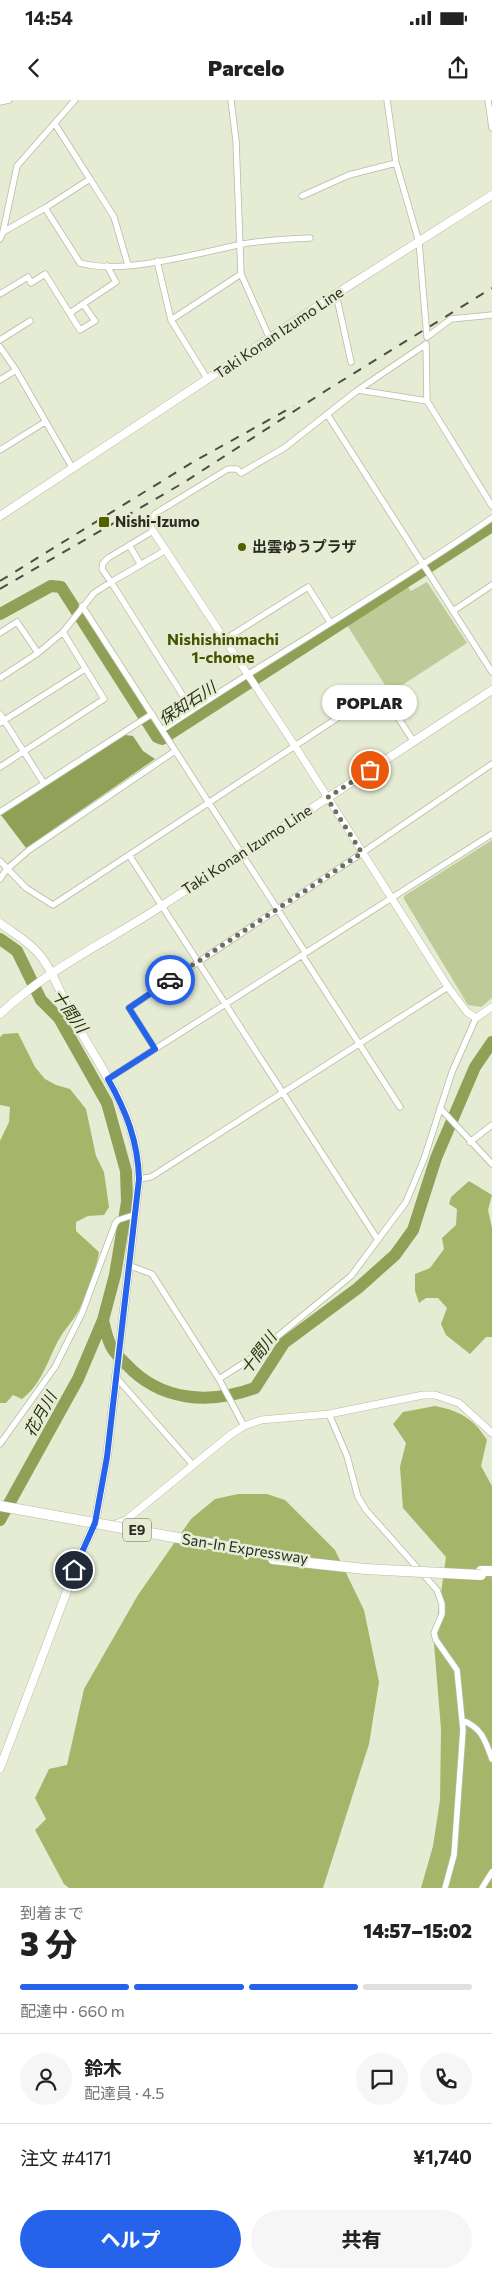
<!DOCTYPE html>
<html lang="ja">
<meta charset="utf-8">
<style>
body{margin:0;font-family:Commissioner,"Noto Sans JP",sans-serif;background:#f6f6f6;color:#222;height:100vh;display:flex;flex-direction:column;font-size:19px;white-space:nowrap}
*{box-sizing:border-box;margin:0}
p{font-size:16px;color:#767676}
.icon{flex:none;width:28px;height:28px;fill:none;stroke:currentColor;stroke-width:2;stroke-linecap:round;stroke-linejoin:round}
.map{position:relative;height:1788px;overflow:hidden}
.side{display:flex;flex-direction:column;background:#fff;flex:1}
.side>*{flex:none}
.pin{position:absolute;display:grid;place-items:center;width:42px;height:42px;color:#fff;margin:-21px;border:2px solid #fff;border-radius:50%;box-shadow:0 1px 5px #0007}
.courier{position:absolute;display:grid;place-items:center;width:50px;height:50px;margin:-25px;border:4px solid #2563eb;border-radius:50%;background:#fff;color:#222;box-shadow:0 1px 6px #0007}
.bubble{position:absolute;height:35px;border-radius:18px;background:#fff;box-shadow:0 1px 4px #0004;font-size:16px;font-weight:800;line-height:35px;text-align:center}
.overview em{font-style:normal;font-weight:800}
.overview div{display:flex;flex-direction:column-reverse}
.overview{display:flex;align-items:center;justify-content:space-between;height:85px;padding:0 20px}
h1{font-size:32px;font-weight:800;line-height:38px}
.bar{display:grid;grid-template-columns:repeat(4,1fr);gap:8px 5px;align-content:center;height:60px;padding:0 20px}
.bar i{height:6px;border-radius:4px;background:#e0e0e0}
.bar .active{background:#2563eb}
.bar p{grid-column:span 4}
.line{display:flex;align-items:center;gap:12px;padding:0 20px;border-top:1px solid #e0e0e0}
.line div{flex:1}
.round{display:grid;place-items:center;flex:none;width:52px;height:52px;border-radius:26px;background:#f6f6f6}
.primary-button{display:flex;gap:10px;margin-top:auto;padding:10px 20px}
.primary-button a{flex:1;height:58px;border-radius:30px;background:#2563eb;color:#fff;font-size:20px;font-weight:800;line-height:58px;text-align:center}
.primary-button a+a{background:#f6f6f6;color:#222}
.status{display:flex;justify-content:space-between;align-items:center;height:35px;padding:0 25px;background:#fff;direction:ltr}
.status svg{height:14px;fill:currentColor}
header{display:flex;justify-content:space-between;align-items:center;height:65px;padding:0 20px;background:#fff;font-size:22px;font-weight:800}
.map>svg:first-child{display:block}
.green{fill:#becb99}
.forest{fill:#a5b66b}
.water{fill:#90a056}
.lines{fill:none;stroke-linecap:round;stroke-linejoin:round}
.river{stroke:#90a056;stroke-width:12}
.minor-casing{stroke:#b6bca4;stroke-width:7}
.tertiary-casing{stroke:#b6bca4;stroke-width:8}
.secondary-casing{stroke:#b6bca4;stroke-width:9}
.motorway-casing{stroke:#b6bca4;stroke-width:11}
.minor{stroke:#fff;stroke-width:5.5}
.tertiary{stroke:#fff;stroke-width:7}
.secondary{stroke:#fff;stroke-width:8}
.motorway{stroke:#fff;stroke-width:10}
.rail{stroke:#4c4f42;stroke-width:2;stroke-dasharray:9 9;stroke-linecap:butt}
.motorway-bridge-casing{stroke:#b6bca4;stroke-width:11;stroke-linecap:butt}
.motorway-bridge{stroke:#fff;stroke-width:10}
.done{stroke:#6b6f60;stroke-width:5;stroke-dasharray:0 9}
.route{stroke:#2563eb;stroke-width:6}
.poi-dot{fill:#515f01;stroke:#e5ecd3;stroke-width:2}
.labels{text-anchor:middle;stroke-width:5;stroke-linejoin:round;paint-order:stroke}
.shield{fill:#e5ecd3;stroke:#626657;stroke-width:1}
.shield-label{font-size:14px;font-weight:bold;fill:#2a2c22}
.street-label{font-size:15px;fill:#2a2c22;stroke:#e5ecd3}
.poi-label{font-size:15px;font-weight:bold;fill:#2a2c22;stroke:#e5ecd3;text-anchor:start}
.neighbourhood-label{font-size:16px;font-weight:bold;fill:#465300;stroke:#e5ecd3}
.water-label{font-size:16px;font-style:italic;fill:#2a3110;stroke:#e5ecd3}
</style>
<div class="status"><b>14:54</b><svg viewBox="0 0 49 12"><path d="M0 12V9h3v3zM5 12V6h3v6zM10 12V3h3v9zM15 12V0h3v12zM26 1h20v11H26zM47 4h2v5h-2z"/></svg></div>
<header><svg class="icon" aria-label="back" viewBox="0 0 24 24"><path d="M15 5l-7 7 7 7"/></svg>Parcelo<svg class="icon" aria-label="share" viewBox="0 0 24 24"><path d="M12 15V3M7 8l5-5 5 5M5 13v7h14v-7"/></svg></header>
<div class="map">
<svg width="492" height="1788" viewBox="0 0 492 1788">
<rect width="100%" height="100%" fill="#e5ecd3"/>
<path class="green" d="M427 482 467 543 390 593 347 525 407 486 411 491Z
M492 740V898L481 907 468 905 404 799V796Z"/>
<path class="forest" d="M18 933 35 967 45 979 56 985 70 989 86 1009 96 1056 104 1072 109 1107 104 1115 88 1116 76 1122V1131L99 1152C96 1170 88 1192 79 1210 73 1221 64 1230 58 1241 47 1262 41 1285 22 1299L13 1295 6 1303H0V1041L9 1022 10 1007 0 1005V937L3 934Z
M469 1081 492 1095 488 1110 492 1128V1237H486L470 1254 446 1235 441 1224 447 1208 438 1198H426L419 1203 415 1191V1174L430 1168 444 1149 442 1138 456 1125 457 1109 449 1104 451 1097Z
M435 1306C460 1311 473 1318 487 1340L481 1366 492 1386V1788H421L433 1746 440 1700 441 1629 434 1544 446 1457 403 1408 400 1367 406 1343 393 1324 403 1312Z
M238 1394H267L285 1400 335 1450 364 1510 379 1582 369 1644 323 1788H69L64 1784 35 1730 46 1719 35 1698 49 1669 67 1665 84 1589 138 1495 191 1419 215 1399Z"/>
<path class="water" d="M125 635 133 636 143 651 155 659 26 748 1 715Z"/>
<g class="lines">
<path class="river" d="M0 514 51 486 61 487 157 637 162 639 492 426
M0 839 17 851 41 900 59 918 107 1003 126 1071 127 1102 115 1175 103 1220 78 1279 0 1420
M103 1220C105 1229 107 1238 111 1246 114 1253 121 1259 126 1264 160 1301 209 1305 255 1288L284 1243 358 1188 395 1155 413 1130 436 1058 475 967 492 942"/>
<g class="minor-casing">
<path id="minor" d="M231 0 236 41 241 174 270 239
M387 0 396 63 419 142 427 237
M488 0 492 28
M0 2 9 0
M90 79 114 117 128 165
M302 96 349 75 396 63
M45 108 90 79 55 24
M3 132 17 66 75 0
M0 139 3 132 45 108 80 163C121 175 195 154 238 145 262 140 285 139 310 138
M157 161 171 220 208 280
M0 194 28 177 31 183 45 174 80 230 95 221 83 204 70 213
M336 194 351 262
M83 204 116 182 107 166
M171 220 241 174
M427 237 451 219 492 215
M0 240 30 221
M0 247 16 270 73 369
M0 280 16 270
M358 290 427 301
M327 314 492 572
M0 350 45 322
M129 445 141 465
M166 450 111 482 102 469 103 463 108 458 153 431C149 423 150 419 156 413L228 369H237L241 373 284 348 358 290 426 244 427 301 492 406
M82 506 305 852
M453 511 492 485
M0 533 17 522 38 553
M224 540 308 487 330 522
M0 578 38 553 63 532 94 493 111 482 192 610
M0 614 43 682
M0 623 85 569
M162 630C271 557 385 493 492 418
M0 667 104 599 63 532
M0 712 152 614
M129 755 378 1140
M0 761 26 788 53 805 380 590 414 642
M0 779 6 770 29 750 175 651
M302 855 400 1007
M155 949 129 908 362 753 492 664
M108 979 492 734
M440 1008 492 1064
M470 1042 492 1025
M139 1079 151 1077 448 887
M128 1165 152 1174 219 1279 244 1326
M115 1276 193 1365
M219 1279 250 1259 351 1176 406 1102 424 1059 452 972 476 918
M329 1314 347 1356 358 1397 366 1410 437 1490 442 1504V1514L434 1533 436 1540 457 1570 463 1630 454 1755 445 1788
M0 1344 55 1267 82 1213 115 1124 118 1120 134 1115
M462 1620C482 1628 485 1640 492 1659
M482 1788 492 1772"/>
</g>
<g class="tertiary-casing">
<path id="tertiary" d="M153 431 295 646 448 887 467 912 476 918 492 907
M113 1425 126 1420 230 1335 244 1326 261 1320 329 1314 423 1295H435L459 1303 492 1333"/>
</g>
<g class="secondary-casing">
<path id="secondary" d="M0 416 336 194 492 95
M0 823C13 833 28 841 39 854 54 872 62 898 73 918 103 973 138 1014 139 1079L107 1357 95 1423 81 1454 0 1668
M0 914C46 870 110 840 163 805 273 734 383 662 492 590"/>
</g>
<g class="motorway-casing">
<path id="motorway" d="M273 1459 365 1469
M481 1471H492"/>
</g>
<use href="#minor" class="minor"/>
<use href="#tertiary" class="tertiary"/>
<use href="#secondary" class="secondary"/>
<use href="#motorway" class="motorway"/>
<path class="rail" d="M0 481 193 362 294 306
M0 489 183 383 330 288 492 188"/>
<g class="motorway-bridge-casing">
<path id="motorway-bridge" d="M0 1406 273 1455
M365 1469 481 1475"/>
</g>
<use href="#motorway-bridge" class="motorway-bridge"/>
</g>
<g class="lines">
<path class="done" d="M170 880 362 753 327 698 370 670"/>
<path class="route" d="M74 1470 95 1423 107 1357 139 1079C138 1041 126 1011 108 979L155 949 129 908 170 880"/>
</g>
<g class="poi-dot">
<rect x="98" y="416" width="12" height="12" rx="2.5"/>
<circle cx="242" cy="447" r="5"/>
</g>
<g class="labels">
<rect class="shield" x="123" y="1418.5" width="28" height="23" rx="4"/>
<g class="shield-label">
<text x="137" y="1435">E9</text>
</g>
<g class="street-label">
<text transform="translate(279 233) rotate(-34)" y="5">Taki Konan Izumo Line</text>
<text transform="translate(247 750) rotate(-33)" y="5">Taki Konan Izumo Line</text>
<text transform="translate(245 1449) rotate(9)" y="5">San-In Expressway</text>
</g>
<g class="poi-label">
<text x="115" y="427">Nishi-Izumo</text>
<text x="252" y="452">出雲ゆうプラザ</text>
</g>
<g class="neighbourhood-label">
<text x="223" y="545">Nishishinmachi<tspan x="223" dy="18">1-chome</tspan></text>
</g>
<g class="water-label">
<text transform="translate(187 603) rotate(-33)" y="6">保知石川</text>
<text transform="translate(70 911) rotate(55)" y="6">十間川</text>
<text transform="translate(258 1253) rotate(-53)" y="6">十間川</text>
<text transform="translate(40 1314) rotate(-61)" y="6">花月川</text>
</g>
</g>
</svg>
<div class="pin" style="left:370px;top:670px;background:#ea580c"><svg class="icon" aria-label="bag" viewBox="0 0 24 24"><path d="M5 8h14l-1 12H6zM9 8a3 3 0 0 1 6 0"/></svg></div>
<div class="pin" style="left:74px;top:1470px;background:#1f2937"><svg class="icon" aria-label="home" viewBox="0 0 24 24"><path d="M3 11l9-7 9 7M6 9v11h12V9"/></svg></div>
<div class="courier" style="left:170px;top:880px"><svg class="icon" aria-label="car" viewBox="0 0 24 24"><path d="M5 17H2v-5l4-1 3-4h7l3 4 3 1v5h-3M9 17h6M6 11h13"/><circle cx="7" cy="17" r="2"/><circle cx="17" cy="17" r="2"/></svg></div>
<div class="bubble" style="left:322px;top:585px;width:95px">POPLAR</div>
</div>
<section class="side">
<div class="overview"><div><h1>3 分</h1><p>到着まで</p></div><em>14:57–15:02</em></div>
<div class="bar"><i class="active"></i><i class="active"></i><i class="active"></i><i></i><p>配達中 · 660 m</p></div>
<div class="line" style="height:90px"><a class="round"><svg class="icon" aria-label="person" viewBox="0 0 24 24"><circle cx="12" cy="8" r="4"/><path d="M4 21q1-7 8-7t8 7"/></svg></a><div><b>鈴木</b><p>配達員 · 4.5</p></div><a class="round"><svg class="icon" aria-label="chat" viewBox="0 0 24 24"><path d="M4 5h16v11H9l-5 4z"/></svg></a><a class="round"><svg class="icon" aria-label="phone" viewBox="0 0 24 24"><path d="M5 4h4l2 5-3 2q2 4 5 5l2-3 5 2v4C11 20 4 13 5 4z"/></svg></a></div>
<div class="line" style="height:65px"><div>注文 #4171</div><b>¥1,740</b></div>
<div class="primary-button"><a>ヘルプ</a><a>共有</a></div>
</section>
